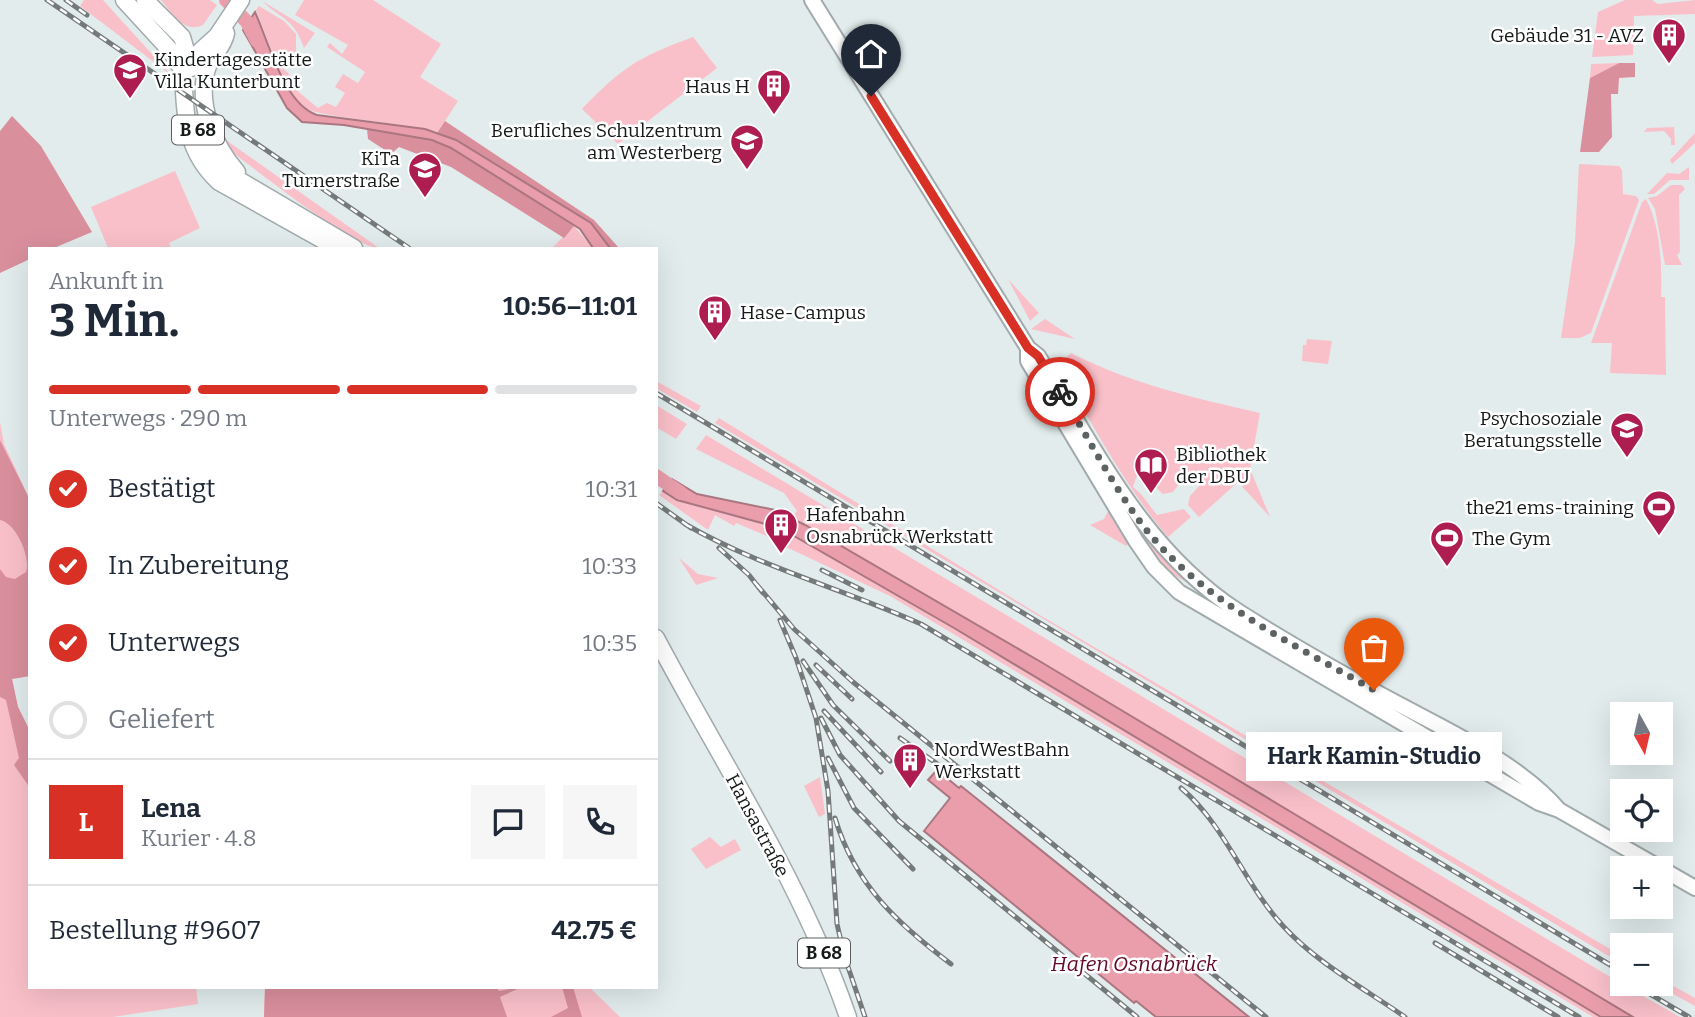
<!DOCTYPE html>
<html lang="de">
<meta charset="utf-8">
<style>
body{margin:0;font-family:Bitter,serif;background:#f6f6f7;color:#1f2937;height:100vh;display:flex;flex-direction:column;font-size:26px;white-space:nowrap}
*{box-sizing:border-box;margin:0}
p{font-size:23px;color:#747a83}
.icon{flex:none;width:38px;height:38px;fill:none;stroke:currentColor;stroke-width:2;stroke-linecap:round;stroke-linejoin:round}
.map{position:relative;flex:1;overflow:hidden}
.panel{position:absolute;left:28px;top:247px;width:630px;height:742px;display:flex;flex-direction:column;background:#fff;border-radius:0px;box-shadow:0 7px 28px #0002}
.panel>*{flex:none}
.needle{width:46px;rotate:172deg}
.tools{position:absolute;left:1610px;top:702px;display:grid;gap:14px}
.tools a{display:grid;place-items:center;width:63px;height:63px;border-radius:0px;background:#fff;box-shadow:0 7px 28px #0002;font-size:35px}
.pin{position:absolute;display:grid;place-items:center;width:60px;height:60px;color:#fff;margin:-72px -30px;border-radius:50% 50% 50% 0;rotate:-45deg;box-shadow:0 0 7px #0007}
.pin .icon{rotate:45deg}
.courier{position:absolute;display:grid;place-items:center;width:70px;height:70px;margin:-35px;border:5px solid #d93025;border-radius:50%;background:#fff;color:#222;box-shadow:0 2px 9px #0007}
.bubble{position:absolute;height:49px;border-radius:0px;background:#fff;box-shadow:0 7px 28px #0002;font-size:23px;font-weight:700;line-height:49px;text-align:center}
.headline em{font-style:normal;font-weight:700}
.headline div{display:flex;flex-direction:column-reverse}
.headline{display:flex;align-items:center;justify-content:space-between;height:119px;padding:0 21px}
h1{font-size:46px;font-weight:700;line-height:52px}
.bar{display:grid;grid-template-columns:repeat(4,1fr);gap:10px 7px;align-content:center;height:84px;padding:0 21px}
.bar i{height:9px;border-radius:5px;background:#e0e1e3}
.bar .selected{background:#d93025}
.bar p{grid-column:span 4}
.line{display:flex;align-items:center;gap:18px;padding:0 21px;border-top:2px solid #e0e1e3}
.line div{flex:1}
.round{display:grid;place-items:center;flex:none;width:74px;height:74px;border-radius:0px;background:#f6f6f7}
ol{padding:0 21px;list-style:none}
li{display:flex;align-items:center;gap:21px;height:77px}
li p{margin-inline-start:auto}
li .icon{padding:7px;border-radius:50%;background:#d93025;color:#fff;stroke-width:4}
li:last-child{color:#747a83}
li i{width:38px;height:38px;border:4px solid #e0e1e3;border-radius:50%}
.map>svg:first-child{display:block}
.green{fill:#fac0ca}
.forest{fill:#da8f9d}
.water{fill:#ea9eac;stroke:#aa7680;stroke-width:2}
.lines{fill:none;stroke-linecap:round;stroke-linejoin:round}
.river{stroke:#ea9eac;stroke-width:14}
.secondary-casing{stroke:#a2abac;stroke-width:18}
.primary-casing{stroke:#a2abac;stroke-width:19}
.secondary{stroke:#fff;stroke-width:14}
.primary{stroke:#fff;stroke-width:16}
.rail-casing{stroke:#747a7a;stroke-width:5}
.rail{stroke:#fff;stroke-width:2.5;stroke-dasharray:8;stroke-linecap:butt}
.done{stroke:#5d6363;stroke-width:7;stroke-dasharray:0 12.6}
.route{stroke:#d93025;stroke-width:9}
.labels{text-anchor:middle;stroke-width:5;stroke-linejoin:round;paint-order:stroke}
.shield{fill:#fff;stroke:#5c5e5e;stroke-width:2}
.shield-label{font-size:18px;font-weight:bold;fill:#161919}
.poi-label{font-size:19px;fill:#161919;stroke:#fff;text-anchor:end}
.street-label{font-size:19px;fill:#161919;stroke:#fff}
.water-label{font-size:21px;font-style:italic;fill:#630829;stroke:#fff}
</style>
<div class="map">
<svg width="1695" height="1017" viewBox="0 0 1695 1017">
<rect width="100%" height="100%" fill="#e2ecec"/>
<path class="green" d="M84 0H103L171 75 80 6Z
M161 0H210L217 5 203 25C183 34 172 13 161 0Z
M304 0H373L441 44 420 77 458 101 438 132C414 125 312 116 302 107 282 89 267 36 256 10L259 6 284 21 296 34V52L289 53 283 68 297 82 294 88 318 108 327 103 336 107 345 93 335 87 343 74 358 83 365 72 327 47 330 43 342 54 348 45 295 15Z
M1625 0H1652L1658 4 1695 0V14L1634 16 1633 55 1592 57 1598 12Z
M262 1 315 33 304 48C294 18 282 20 262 1Z
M693 37 717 68 618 144 582 109C624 66 637 58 693 37Z
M1619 63 1590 78 1591 64Z
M1674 127 1675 145H1671V139L1664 131 1644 132 1647 128Z
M1695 133V143L1672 164 1670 160Z
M219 135 379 248C353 248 252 166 225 147Z
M1579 164 1619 166 1622 170 1623 194 1636 196 1639 200 1591 333 1580 338H1561L1575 242Z
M1689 167V180H1670L1654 194H1647L1667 173 1679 174Z
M175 171 200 228 169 243 171 248H108L91 207Z
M1671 185H1682L1685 189 1679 195 1680 252 1677 255 1682 265H1665L1655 209 1648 198 1657 196Z
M1646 199C1661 227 1662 266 1661 297H1665L1666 375 1610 373 1612 343H1591L1642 202Z
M574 226 593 248H552Z
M1008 279 1039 313 1030 321Z
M1045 319 1075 339 1031 329Z
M1307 339 1332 341 1328 364 1302 361 1303 345H1306Z
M1071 353C1134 385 1192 397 1260 413L1250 469 1270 517 1238 482 1199 517 1188 505 1190 496 1199 486 1196 476 1186 475 1173 492 1163 494 1155 487C1154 475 1164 471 1161 459L1151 455 1142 460 1133 487 1141 494 1157 515 1184 509 1191 517 1168 537C1126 488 1096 430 1063 375L1061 362Z
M656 381 701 406 697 412 656 388Z
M656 405 687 424 676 439 656 427Z
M719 418 1043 617 1622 956V964L715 423Z
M0 422 4 444 30 500V676L12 679 18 707 30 731V987H196L198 1004 113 1017H0Z
M706 435 1622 984 1680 1017H1593L890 596 786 547V544L736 523 734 526 715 515 708 530 659 495 663 491C701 516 749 510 789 532L791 518 797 511 784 493 696 449Z
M1110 507 1130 541 1126 546 1090 525 1104 519Z
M1147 537 1200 590 1162 568 1141 541Z
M679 558 698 574 718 578 696 585Z
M820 777 825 814 819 817 804 786Z
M710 837 721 847 735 839 741 850 706 869 691 849Z
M1661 979 1695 998V1006L1655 984H1661Z
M265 987H589L620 1017H264Z"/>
<path class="forest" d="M1619 63H1635V77L1619 78 1618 94H1611L1612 137 1599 152H1580L1590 78Z
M12 116 41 146 92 232 54 248H30V259L0 273V131Z
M445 121 594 220 619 248H610L591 223 456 140 437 133Z
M367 129 432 140 451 148 574 226 564 238 451 167 399 147 391 154 368 139Z
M0 440 30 500V676L12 679 18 707 30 731V788L14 765 19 758 6 700 0 697V569L6 577 15 579 26 572C31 557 16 523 0 520Z
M265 987H496L499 991 522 987 500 997 507 1017H264Z
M562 987H573L582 1017H551L568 1008Z"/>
<path class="water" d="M255 12C269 43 284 104 317 115L425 129 456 140 591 223 610 248H593L580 229 451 148 432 140 344 125 302 122 287 108 243 30Z
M672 479 697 494 775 510 805 525 1041 662 1633 1017H1601L954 628 780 528 677 500 663 491Z
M937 770 959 788 961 786 1249 1017H1156L1136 1001 1134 1003 924 831 950 798 928 780Z"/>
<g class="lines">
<path class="river" d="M226 0 247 22 257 41
M656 476 681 493"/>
<g class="secondary-casing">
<path id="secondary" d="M812 0 1028 348 1038 356C1096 450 1143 550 1239 612 1291 645 1346 676 1400 705 1451 732 1521 765 1559 810
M1028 348V361L1136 541 1154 567 1179 592 1539 803 1559 810 1695 888"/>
</g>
<g class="primary-casing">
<path id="primary" d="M124 0 169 49 183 71
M145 0 182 37 191 68
M241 0 217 36 185 65 183 71C185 114 185 151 219 182L337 248
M226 33C224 46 213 54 208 66 195 101 214 146 237 172
M202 145 222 170 354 248
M656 638C722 763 802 883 848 1017"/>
</g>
<use href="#secondary" class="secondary"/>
<use href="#primary" class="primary"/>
<g class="rail-casing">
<path id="rail" d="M47 0 409 248
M66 0 87 15
M656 393 1622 972
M656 503 691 528
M685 524C759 567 844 589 921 624L1579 1017
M719 548 749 575 763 593
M822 570 862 590
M757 585 794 629 853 682 1266 1017
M780 620 796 658 816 718 828 791 837 924 845 958 865 1017
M803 661 833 705 890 761
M816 665 852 699
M824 711 881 772
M821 718 840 755 899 821 1137 1017
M900 738 949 772
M828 758 854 808 913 869
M1181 788C1225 825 1244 884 1284 927 1317 963 1365 989 1405 1017
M835 818C855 885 898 924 951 964
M1435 943 1558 1017
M1633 984 1689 1017"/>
</g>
<use href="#rail" class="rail"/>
</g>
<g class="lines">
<path class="done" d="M1060 392C1089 438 1114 489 1148 532 1207 604 1295 645 1374 690"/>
<path class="route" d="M871 96 1028 348 1038 356 1060 392"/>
</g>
<defs>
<g id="building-pin" transform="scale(1.75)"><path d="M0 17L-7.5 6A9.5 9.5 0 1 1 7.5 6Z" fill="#ae1d50" stroke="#fff"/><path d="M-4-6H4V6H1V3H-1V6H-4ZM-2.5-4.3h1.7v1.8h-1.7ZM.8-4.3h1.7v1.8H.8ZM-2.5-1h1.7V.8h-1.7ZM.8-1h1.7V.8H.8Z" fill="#fff"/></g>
<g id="school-pin" transform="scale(1.75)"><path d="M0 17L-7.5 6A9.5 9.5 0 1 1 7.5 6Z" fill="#ae1d50" stroke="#fff"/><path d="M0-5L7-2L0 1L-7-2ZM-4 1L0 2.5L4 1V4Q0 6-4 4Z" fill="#fff"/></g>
<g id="university-pin" transform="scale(1.75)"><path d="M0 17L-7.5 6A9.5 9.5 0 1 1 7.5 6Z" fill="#ae1d50" stroke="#fff"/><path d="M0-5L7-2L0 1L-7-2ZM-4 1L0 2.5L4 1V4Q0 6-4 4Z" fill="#fff"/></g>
<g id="library-pin" transform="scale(1.75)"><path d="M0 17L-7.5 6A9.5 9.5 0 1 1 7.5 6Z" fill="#ae1d50" stroke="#fff"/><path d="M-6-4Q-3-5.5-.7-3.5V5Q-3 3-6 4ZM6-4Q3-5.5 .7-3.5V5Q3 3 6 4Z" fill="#fff"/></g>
<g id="stadium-pin" transform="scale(1.75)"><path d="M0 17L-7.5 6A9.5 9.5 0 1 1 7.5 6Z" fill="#ae1d50" stroke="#fff"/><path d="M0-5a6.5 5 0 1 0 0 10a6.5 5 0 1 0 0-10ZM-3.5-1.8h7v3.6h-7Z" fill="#fff"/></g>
</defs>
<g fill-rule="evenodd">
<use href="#building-pin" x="1669" y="35"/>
<use href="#school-pin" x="130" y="70"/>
<use href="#building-pin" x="774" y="86"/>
<use href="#school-pin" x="747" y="141"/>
<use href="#school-pin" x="425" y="169"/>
<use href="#building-pin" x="715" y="312"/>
<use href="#university-pin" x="1627" y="429"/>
<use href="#library-pin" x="1151" y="465"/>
<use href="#stadium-pin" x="1659" y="507"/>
<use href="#building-pin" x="781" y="525"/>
<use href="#stadium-pin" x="1447" y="538"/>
<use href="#building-pin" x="910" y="760"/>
</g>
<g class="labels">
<g class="shield">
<rect x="172" y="115.5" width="52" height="29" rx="5"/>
<rect x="798" y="938.5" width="52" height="29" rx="5"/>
</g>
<g class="shield-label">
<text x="198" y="136">B 68</text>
<text x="824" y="959">B 68</text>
</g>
<g class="poi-label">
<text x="1644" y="42">Gebäude 31 - AVZ</text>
<text x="154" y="66" text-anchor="start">Kindertagesstätte<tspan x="154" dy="22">Villa Kunterbunt</tspan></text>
<text x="750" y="93">Haus H</text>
<text x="722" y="137">Berufliches Schulzentrum<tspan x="722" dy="22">am Westerberg</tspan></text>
<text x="400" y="165">KiTa<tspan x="400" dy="22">Turnerstraße</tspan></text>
<text x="740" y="319" text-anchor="start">Hase-Campus</text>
<text x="1602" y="425">Psychosoziale<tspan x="1602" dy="22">Beratungsstelle</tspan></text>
<text x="1176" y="461" text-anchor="start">Bibliothek<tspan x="1176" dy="22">der DBU</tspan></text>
<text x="1634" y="514">the21 ems-training</text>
<text x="806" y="521" text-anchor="start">Hafenbahn<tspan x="806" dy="22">Osnabrück Werkstatt</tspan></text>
<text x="1472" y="545" text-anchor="start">The Gym</text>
<text x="934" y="756" text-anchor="start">NordWestBahn<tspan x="934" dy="22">Werkstatt</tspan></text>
</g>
<g class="street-label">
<text transform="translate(758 825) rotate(62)" y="7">Hansastraße</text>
</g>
<g class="water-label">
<text x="1134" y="971">Hafen Osnabrück</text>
</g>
</g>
</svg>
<div class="tools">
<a><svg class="needle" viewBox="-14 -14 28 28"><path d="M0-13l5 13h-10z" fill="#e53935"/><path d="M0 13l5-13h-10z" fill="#747a83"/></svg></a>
<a><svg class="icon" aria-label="locate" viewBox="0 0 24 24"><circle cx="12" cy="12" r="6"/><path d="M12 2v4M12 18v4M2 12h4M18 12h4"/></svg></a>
<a>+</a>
<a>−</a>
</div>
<div class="pin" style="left:1374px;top:690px;background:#ea580c"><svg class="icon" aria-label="bag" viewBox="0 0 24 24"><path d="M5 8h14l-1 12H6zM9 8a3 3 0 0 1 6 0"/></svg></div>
<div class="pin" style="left:871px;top:96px;background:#1f2937"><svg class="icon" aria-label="home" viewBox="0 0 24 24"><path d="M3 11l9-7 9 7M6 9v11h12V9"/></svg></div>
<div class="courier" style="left:1060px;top:392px"><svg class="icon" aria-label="bike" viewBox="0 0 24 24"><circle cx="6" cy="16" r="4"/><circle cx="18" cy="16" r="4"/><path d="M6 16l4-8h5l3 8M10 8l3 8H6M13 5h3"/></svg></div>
<div class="bubble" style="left:1246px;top:732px;width:256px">Hark Kamin-Studio</div>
<section class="panel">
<div class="headline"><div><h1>3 Min.</h1><p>Ankunft in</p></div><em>10:56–11:01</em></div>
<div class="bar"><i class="selected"></i><i class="selected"></i><i class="selected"></i><i></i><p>Unterwegs · 290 m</p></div>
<ol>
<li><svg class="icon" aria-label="check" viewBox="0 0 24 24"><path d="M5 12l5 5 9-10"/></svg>Bestätigt<p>10:31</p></li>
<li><svg class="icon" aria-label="check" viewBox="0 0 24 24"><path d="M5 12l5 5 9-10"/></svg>In Zubereitung<p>10:33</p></li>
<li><svg class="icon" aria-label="check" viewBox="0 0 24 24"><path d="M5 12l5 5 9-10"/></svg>Unterwegs<p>10:35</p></li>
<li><i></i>Geliefert</li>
</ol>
<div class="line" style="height:126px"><b class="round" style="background:#d93025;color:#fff">L</b><div><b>Lena</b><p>Kurier · 4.8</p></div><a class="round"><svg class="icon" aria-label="chat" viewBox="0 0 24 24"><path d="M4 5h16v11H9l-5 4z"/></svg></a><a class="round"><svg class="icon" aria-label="phone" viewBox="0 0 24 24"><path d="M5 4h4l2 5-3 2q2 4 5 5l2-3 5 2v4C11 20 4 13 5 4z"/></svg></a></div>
<div class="line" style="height:91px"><div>Bestellung #9607</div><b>42.75 €</b></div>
</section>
</div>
